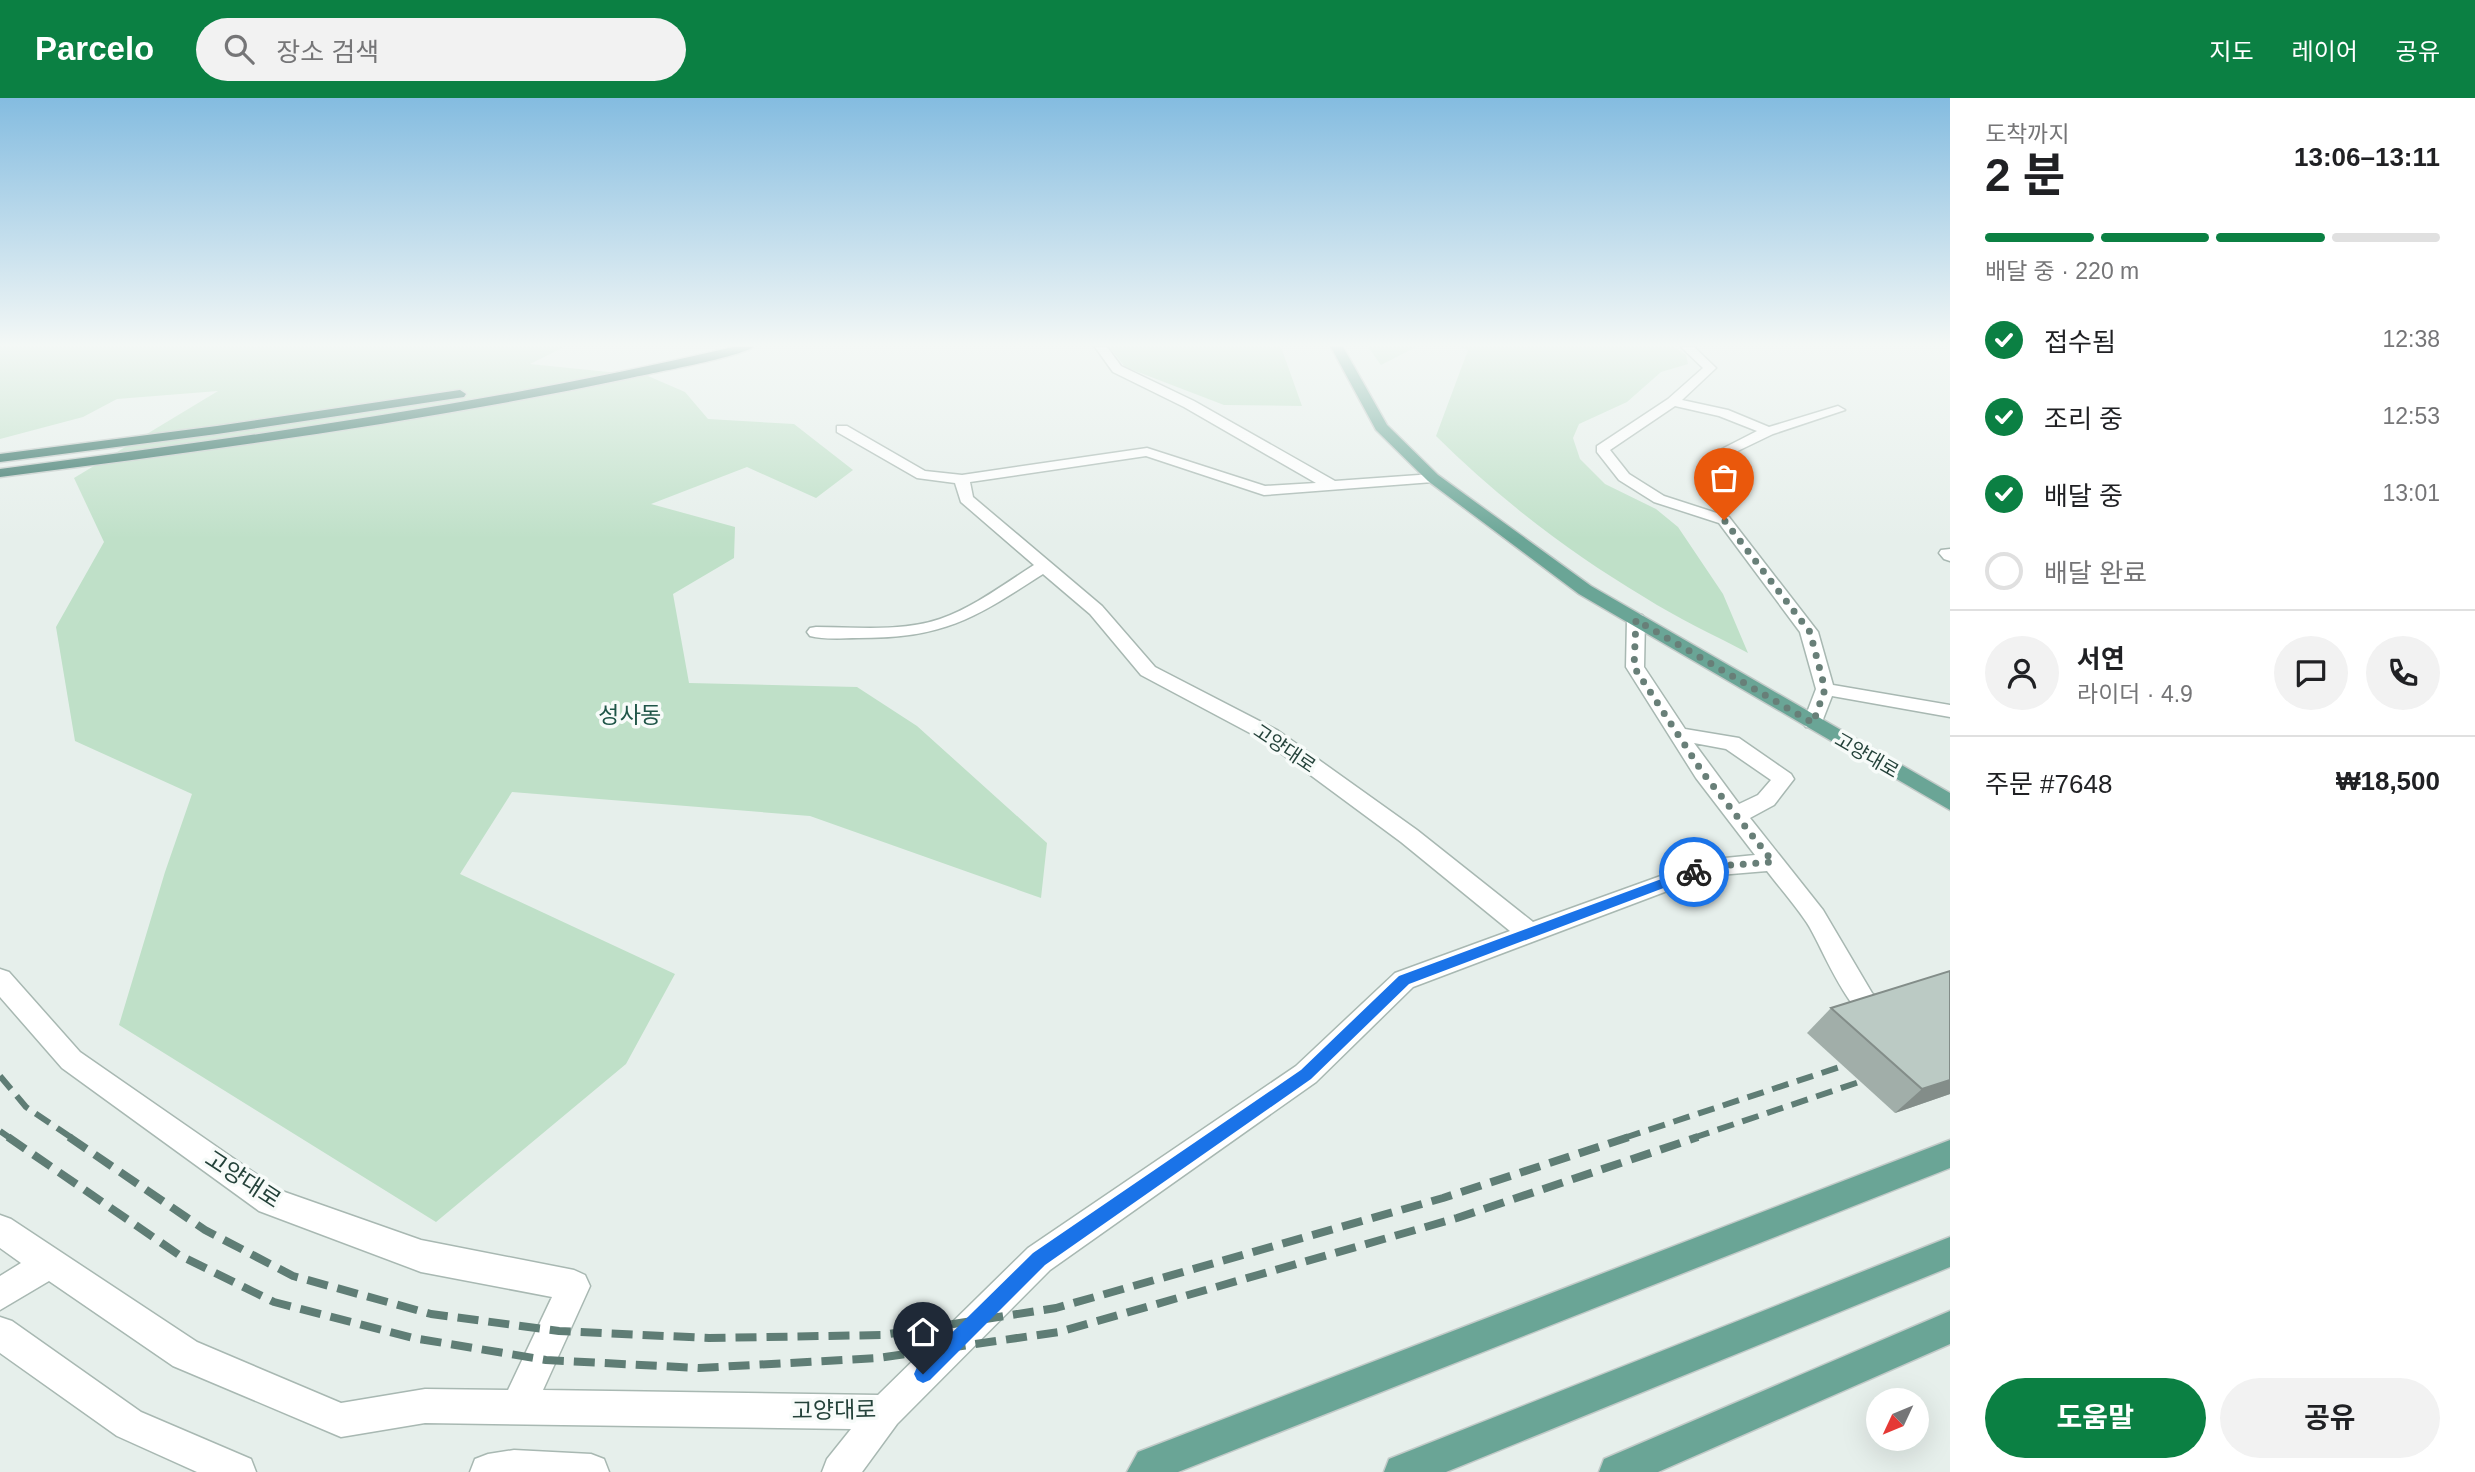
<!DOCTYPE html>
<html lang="ko">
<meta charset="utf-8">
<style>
body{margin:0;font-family:Helvetica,"Noto Sans KR",sans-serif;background:#f2f2f2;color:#202124;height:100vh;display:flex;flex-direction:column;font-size:26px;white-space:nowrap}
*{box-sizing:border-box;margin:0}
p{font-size:23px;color:#757577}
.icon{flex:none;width:38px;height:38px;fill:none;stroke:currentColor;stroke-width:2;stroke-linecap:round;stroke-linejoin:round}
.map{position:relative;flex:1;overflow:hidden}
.drawer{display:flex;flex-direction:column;background:#fff;width:525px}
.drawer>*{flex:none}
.needle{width:46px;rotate:226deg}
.buttons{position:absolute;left:1866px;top:1290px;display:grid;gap:14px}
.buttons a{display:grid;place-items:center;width:63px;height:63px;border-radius:50%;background:#fff;box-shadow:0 7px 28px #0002;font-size:35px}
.pin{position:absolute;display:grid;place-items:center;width:60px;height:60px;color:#fff;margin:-72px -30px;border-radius:50% 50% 50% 0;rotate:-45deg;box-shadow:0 0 7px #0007}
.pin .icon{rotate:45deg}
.courier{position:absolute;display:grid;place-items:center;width:70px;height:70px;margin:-35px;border:5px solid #1a73e8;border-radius:50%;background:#fff;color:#222;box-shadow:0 2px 9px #0007}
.summary em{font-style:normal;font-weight:700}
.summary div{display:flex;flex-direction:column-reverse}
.summary{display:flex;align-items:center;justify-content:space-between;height:119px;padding:0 35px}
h1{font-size:46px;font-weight:700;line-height:52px}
.bar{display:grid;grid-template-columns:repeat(4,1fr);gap:10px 7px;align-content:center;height:84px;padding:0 35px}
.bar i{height:9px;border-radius:5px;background:#e0e0e0}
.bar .on{background:#0b8043}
.bar p{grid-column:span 4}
.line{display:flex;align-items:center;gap:18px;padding:0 35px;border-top:2px solid #e0e0e0}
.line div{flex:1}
.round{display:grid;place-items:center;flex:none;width:74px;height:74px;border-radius:37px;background:#f2f2f2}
ol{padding:0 35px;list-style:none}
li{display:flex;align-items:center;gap:21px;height:77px}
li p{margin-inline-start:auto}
li .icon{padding:7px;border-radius:50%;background:#0b8043;color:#fff;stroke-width:4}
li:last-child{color:#757577}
li i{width:38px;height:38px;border:4px solid #e0e0e0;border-radius:50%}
.action{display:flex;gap:14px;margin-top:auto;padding:14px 35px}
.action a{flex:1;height:80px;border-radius:42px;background:#0b8043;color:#fff;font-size:28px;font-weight:700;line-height:80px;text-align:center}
.action a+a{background:#f2f2f2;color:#202124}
header{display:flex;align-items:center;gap:42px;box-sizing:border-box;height:98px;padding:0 35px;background:#0b8043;color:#fff}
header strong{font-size:33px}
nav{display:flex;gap:38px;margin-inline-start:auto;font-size:24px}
.search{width:490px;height:63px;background:#f2f2f2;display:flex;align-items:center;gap:18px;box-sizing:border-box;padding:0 24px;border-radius:38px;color:#757577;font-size:26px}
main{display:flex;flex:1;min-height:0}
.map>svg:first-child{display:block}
.green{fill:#bfe0c8}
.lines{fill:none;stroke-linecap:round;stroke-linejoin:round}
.minor-casing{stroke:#a8b8b2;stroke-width:3}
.major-casing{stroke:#c2cac8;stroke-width:3}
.highway-casing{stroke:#c2cac8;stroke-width:3}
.minor{fill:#fff;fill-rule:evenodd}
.major{fill:#6aa596;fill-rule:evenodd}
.highway{fill:#2f6f62;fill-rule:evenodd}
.rail-far1{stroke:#5f7d75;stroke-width:6;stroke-dasharray:17 9;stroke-linecap:butt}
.rail{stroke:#5f7d75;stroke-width:8;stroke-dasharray:21 10;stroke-linecap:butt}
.wall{fill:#a1aea9}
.shaded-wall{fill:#838d89}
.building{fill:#bbcac4;stroke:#838d89;stroke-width:2}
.route{fill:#1a73e8}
.done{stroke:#687f78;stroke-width:7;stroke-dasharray:0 12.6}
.labels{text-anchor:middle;stroke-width:7;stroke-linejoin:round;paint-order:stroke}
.street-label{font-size:19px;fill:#24423a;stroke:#f7fbf9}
.quarter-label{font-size:23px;fill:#1f5548;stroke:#f7fbf9}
.near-street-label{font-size:23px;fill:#24423a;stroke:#f7fbf9}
</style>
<header>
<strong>Parcelo</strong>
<div class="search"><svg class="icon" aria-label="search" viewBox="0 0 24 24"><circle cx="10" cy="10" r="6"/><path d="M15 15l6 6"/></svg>장소 검색</div>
<nav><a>지도</a><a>레이어</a><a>공유</a></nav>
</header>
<main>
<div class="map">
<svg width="1950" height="1374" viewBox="0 0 1950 1374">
<rect width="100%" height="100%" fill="#e6efeb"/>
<path class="green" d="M0 249H564L530 266 648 278 685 294 708 321 794 326 853 372 816 400 747 369 651 406 735 429 734 460 673 496 689 585 857 589 917 628 1047 745 1041 800 810 718 512 694 460 776 675 876 626 966 436 1124 119 927 165 774 192 696 75 643 56 529 104 444 74 380 218 293 117 301 83 319 0 341Z
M1109 249H1281L1302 308 1224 307 1125 269Z
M1368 249H1416L1381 267Z
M1460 249H1674L1686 257 1688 266 1661 274 1627 304 1579 326 1573 340 1580 361 1605 386 1656 411 1678 429 1723 496 1748 555C1714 537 1677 520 1644 499 1569 454 1498 400 1436 338L1468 252Z"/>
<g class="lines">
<g class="minor-casing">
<path id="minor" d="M1095 249H1107L1121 268 1194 303 1335 383 1433 376 1440 380 1433 384 1264 397 1146 358 970 384 973 399 1102 508 1155 569 1277 632 1417 732 1533 824 1705 762 1755 757 1696 680 1626 569 1627 521 1636 516 1642 517 1645 521 1644 569 1685 631 1739 640 1791 676 1794 681 1774 707 1750 720 1823 812 1872 895 1890 911 1894 919 1890 927C1855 939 1823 849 1807 825 1795 807 1780 790 1767 773L1707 778 1413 889 1316 984 1050 1172 897 1326 862 1374H822L827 1361 851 1331 425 1325 341 1339 173 1268 49 1183 0 1212V1178L21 1165 0 1150V1117L11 1121 197 1244 341 1305 425 1291 508 1292 552 1199 421 1174 259 1113 62 970 0 899V871L9 874 80 954 279 1092 421 1142 574 1172 585 1177 590 1188 543 1292 878 1297 1028 1150 1296 968 1395 875 1510 833 1401 744 1263 642 1141 577 1090 516 1043 476C973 521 945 540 858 540 843 540 825 542 810 538L807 534 810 530 816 529C856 529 902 534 940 521 974 509 1004 486 1034 467L961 404 955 385 917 380 837 334V328H847L925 373 962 377 1147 350 1265 388 1316 385 1184 309 1113 274ZM1694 645 1726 651 1771 682 1758 697 1739 706Z
M1681 249H1694L1716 270 1682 302 1728 312 1769 329 1838 308 1845 312 1773 336 1719 362 1712 358 1714 355 1757 333 1719 318 1675 308 1610 352 1629 376 1664 398 1729 419 1818 534 1833 587 1950 607V619L1832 598 1820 629H1806L1803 625 1816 591 1800 534 1719 425 1654 404 1619 382 1597 354V348L1668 301 1703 270Z
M1950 451V463L1944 461 1939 455 1941 452Z
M0 1219 12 1223 141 1314 251 1361 256 1374H197L117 1338 0 1255Z
M514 1352 591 1356 604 1361 609 1374H470L475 1361 488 1356Z"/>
</g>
<g class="major-casing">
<path id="major" d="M1331 249H1343L1387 327 1438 377 1591 488 1950 695V712L1579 496 1428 383 1376 332Z
M1950 1042V1070L1178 1374H1127L1138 1354 1151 1349Z
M1950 1139V1169L1446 1374H1384L1389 1361Z
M1950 1213V1246L1658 1374H1599L1604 1361Z"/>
</g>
<g class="highway-casing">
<path id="highway" d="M733 249H753C740 259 652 275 630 280 422 324 211 352 0 379V371C246 339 492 306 733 249Z
M460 292 466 296 464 299 217 336 0 364V356L217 328Z"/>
</g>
<use href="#minor" class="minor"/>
<use href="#major" class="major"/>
<use href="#highway" class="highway"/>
<path class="rail-far1" d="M0 978 26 1009 72 1040
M0 1033 10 1040
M1624 1040 1861 962
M1693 1040 1880 977"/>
<path class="rail" d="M8 1039 179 1157 274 1204 413 1240 546 1262 699 1270 878 1260 1059 1234 1457 1120 1698 1039
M69 1039 205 1132 293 1178 431 1216 559 1233 709 1240 882 1237 1056 1210 1443 1100 1629 1039"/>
</g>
<path class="wall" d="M1831 910 1950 996 1895 1015 1807 935Z"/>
<path class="shaded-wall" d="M1950 982V996L1895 1015 1922 991Z"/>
<path class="building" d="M1950 873V982L1922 991 1831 910Z"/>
<linearGradient id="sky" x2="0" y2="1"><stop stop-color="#84bce0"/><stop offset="0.56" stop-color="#f4f8f6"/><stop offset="1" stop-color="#f4f8f6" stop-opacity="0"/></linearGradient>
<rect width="1950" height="441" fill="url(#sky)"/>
<path class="route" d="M1694 769 1700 774 1698 777 1409 886 1311 981 1045 1167 930 1282 923 1285 917 1282 914 1276 917 1269 1033 1155 1301 972 1399 878Z"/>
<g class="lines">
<path class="done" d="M1694 774 1705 769 1773 764 1703 675 1634 569 1636 522 1813 625 1825 591 1810 534 1724 422"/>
</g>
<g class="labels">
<g class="street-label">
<text transform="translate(1285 650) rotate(34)" y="7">고양대로</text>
<text transform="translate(1867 657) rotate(30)" y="7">고양대로</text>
</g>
<g class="quarter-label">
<text x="630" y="625">성사동</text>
</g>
<g class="near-street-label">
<text transform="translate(243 1081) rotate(33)" y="8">고양대로</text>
<text transform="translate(834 1312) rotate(-1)" y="8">고양대로</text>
</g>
</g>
</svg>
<div class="buttons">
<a><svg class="needle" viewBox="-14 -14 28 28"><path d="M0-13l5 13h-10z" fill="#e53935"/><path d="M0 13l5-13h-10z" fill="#757577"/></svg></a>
</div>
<div class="pin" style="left:1724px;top:422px;background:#ea580c"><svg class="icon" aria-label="bag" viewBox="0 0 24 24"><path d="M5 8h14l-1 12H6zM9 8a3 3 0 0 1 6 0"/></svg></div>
<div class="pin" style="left:923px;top:1276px;background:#1f2937"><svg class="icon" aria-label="home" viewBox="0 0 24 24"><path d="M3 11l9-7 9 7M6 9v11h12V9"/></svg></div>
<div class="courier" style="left:1694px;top:774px"><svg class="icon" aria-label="bike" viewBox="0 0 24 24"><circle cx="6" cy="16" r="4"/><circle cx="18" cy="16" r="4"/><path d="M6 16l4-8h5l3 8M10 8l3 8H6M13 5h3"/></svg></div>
</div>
<section class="drawer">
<div class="summary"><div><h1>2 분</h1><p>도착까지</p></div><em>13:06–13:11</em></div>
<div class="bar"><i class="on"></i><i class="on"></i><i class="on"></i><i></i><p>배달 중 · 220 m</p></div>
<ol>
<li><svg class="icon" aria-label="check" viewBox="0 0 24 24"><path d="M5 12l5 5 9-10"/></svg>접수됨<p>12:38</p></li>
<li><svg class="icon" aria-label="check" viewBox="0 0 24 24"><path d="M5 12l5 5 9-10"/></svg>조리 중<p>12:53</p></li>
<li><svg class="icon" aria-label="check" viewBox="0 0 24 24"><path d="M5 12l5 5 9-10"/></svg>배달 중<p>13:01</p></li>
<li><i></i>배달 완료</li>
</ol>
<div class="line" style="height:126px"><a class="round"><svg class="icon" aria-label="person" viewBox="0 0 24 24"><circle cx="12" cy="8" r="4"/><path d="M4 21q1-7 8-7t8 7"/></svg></a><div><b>서연</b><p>라이더 · 4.9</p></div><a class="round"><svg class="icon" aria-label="chat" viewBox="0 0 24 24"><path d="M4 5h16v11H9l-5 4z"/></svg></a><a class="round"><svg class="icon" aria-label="phone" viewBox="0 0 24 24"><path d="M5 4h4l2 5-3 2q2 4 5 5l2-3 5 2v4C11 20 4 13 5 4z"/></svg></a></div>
<div class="line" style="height:91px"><div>주문 #7648</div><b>₩18,500</b></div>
<div class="action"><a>도움말</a><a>공유</a></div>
</section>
</main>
